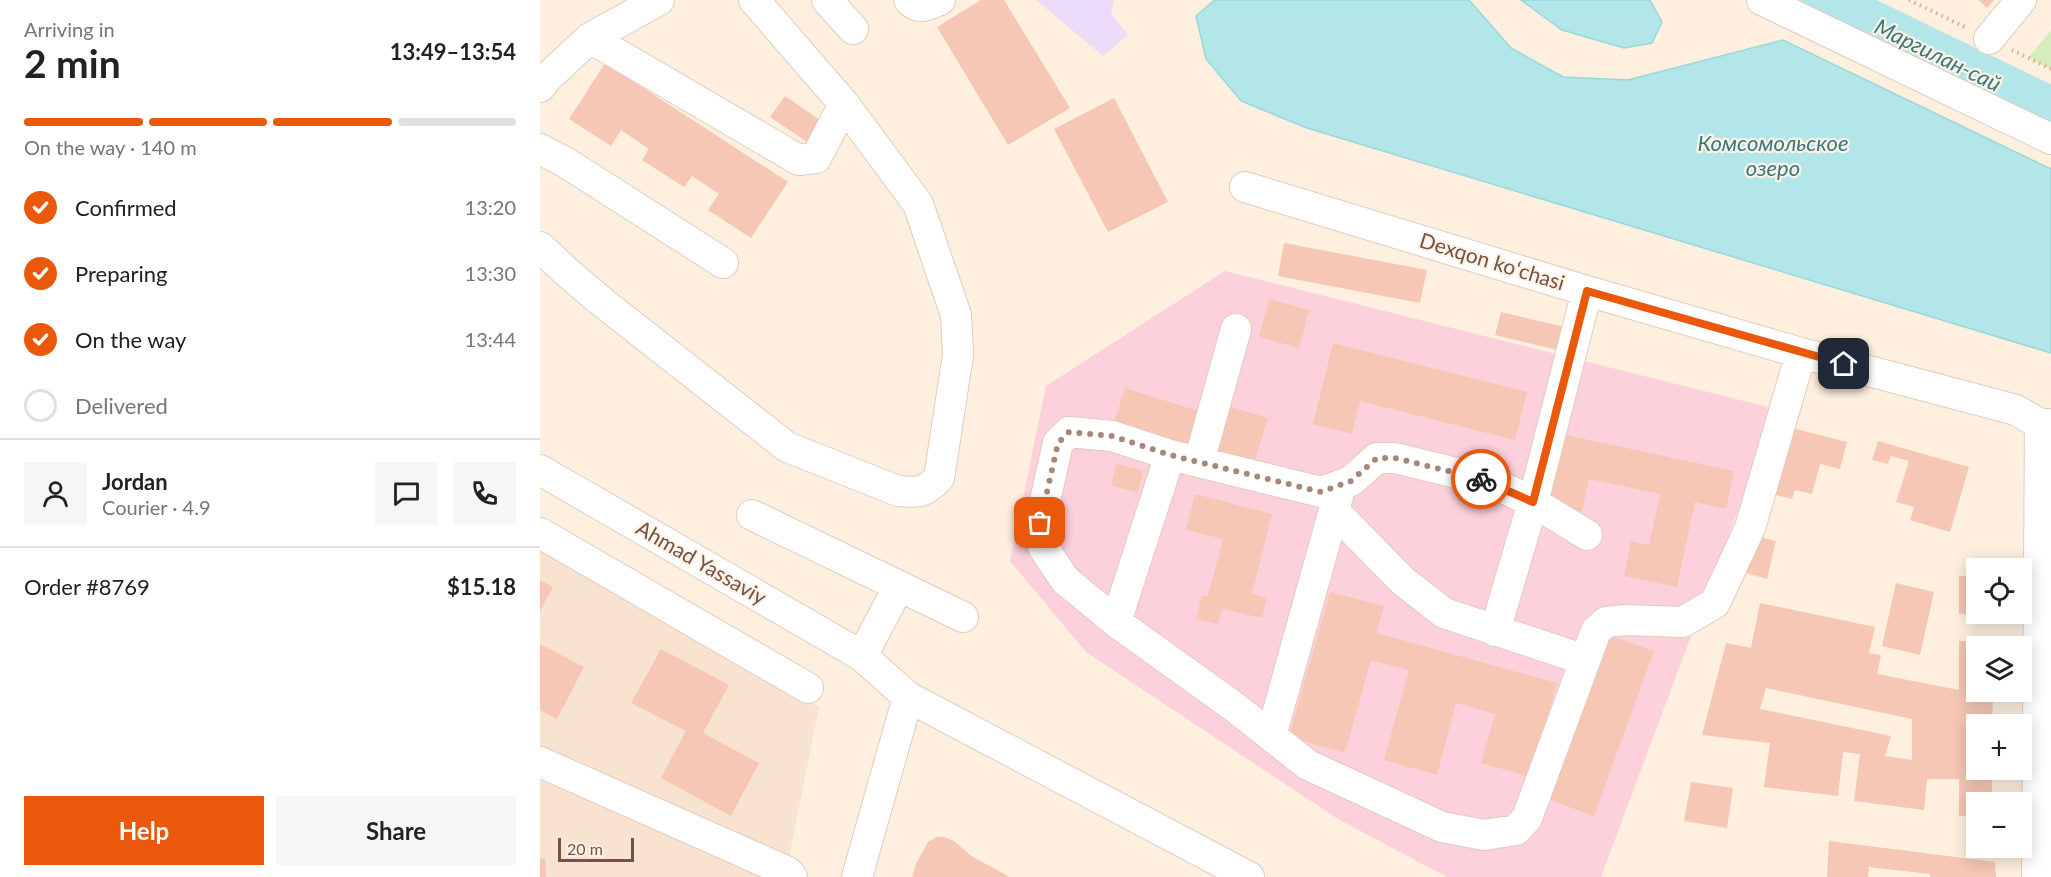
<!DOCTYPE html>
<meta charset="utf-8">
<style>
body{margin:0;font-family:Lato,sans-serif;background:#f6f6f6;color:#222;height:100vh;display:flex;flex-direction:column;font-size:22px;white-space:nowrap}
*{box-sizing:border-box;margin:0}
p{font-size:20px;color:#767676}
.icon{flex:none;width:33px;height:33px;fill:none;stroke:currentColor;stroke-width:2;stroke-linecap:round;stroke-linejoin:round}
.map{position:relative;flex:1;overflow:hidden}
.drawer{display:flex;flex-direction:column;background:#fff;width:540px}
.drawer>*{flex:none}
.controls{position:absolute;left:1426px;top:558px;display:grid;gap:12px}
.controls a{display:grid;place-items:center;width:66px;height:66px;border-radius:0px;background:#fff;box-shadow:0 3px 15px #0003;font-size:30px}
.scale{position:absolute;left:18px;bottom:15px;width:76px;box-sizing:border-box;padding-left:6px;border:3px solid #765145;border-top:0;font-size:16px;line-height:21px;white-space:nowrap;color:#765145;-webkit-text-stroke:4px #fff3e7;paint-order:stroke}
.pin{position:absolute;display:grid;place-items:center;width:51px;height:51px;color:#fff;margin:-26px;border-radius:12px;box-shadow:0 3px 9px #0006}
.courier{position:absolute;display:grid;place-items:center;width:60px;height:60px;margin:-30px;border:4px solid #ea580c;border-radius:50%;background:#fff;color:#222;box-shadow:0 2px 8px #0007}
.summary em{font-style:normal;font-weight:700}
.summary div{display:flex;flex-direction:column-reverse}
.summary{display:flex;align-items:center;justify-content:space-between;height:102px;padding:0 24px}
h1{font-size:39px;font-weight:700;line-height:45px}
.bar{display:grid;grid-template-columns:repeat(4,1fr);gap:9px 6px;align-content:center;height:72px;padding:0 24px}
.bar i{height:8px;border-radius:4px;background:#e0e0e0}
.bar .selected{background:#ea580c}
.bar p{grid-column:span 4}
.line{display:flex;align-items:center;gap:15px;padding:0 24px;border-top:2px solid #e0e0e0}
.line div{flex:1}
.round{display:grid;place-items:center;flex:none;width:63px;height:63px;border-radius:0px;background:#f6f6f6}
ol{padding:0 24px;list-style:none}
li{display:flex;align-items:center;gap:18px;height:66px}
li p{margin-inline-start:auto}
li .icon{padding:6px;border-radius:50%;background:#ea580c;color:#fff;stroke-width:4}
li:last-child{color:#767676}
li i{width:33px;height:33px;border:3px solid #e0e0e0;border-radius:50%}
.cta{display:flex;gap:12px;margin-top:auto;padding:12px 24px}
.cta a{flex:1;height:69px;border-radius:0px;background:#ea580c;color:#fff;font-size:24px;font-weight:700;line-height:69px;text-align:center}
.cta a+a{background:#f6f6f6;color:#222}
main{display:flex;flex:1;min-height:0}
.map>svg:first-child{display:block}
.residential{fill:#f8e2d0}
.education{fill:#ecdcfa}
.medical{fill:#fdd1db}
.green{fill:#d5ecbd}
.water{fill:#b2e6e8;stroke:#98d8db;stroke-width:1.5}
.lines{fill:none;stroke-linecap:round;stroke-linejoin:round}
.river{stroke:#b2e6e8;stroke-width:46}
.building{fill:#f5c7b4;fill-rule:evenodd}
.minor-casing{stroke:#e4cbbd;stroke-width:32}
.path{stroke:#daab98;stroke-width:4;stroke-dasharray:1.5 4.5;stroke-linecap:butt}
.minor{stroke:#fff;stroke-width:30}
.done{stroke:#a6887b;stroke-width:6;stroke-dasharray:0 10.8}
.route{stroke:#ea580c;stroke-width:8}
.labels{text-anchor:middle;stroke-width:4.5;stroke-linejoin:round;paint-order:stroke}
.street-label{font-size:21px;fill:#765145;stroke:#fff3e7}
.water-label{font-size:22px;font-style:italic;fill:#38797d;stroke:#fff3e7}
</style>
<main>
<section class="drawer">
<div class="summary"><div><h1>2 min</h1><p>Arriving in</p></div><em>13:49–13:54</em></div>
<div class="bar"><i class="selected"></i><i class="selected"></i><i class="selected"></i><i></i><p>On the way · 140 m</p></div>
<ol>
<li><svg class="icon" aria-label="check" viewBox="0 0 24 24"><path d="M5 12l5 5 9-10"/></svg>Confirmed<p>13:20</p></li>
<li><svg class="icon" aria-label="check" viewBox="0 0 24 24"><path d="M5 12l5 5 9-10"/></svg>Preparing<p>13:30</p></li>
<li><svg class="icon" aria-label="check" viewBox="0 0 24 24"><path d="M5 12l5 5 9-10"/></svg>On the way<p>13:44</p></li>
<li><i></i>Delivered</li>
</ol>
<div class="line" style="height:108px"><a class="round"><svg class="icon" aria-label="person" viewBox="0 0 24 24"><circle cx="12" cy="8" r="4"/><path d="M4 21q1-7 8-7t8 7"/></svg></a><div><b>Jordan</b><p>Courier · 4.9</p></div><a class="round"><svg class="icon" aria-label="chat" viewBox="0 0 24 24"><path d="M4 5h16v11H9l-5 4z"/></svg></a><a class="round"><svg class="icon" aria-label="phone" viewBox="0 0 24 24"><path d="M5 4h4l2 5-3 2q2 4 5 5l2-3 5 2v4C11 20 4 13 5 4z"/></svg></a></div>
<div class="line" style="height:78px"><div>Order #8769</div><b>$15.18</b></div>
<div class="cta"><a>Help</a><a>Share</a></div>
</section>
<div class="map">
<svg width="1511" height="877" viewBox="0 0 1511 877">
<rect width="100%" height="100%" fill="#feefdf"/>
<path class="residential" d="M0 526 279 707 245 877H0Z"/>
<path class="education" d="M496 0H574L571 13 588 35 563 56Z"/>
<path class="medical" d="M685 271 1236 409 1061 877H907L798 819 546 652 470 561 506 386Z"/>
<path class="green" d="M1511 30V69L1488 58Z"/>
<path class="water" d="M675 0H929L971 48 1023 77 1088 80 1243 40 1511 169V353L767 128 701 101 666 59 656 16Z
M981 0H1110L1122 22 1112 43 1084 48 1022 30Z"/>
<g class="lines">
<path class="river" d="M1284 0 1511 110"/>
</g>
<path class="building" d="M441 0H464L530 108 468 145 397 27Z
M1438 0H1454L1447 8Z
M65 63 248 182 211 238 168 210 179 194 152 176 144 187 102 160 109 149 81 130 71 146 29 119Z
M245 96 290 127 276 148 230 117Z
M574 98 628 202 568 232 514 129Z
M744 243 887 270 880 303 738 276Z
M729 299 769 310 759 348 719 337Z
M961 312 1024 327 1018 350 955 335Z
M793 343 987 392 975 440 820 401 812 434 773 424Z
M585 388 661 412 649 450 573 426Z
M684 405 728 418 713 467 669 454Z
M1248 427 1307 442 1300 469 1280 464 1272 494 1255 490 1252 499 1232 494Z
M1021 434 1194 471 1186 509 1155 502 1137 587 1084 576 1091 541 1109 545 1120 494 1049 479 1042 512 1006 504Z
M1338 441 1429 467 1410 532 1370 520 1374 507 1356 502 1369 461 1351 456 1348 464 1332 460Z
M576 464 603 470 598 492 571 486Z
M655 494 732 514 712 594 727 598 722 618 682 609 678 624 656 619 662 595 668 596 683 539 646 530Z
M1215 536 1236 541 1227 579 1206 573Z
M1419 576H1437V614H1419Z
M0 580 13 587 0 611Z
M1356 583 1394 592 1380 655 1342 646Z
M790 592 844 606 837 633 1017 683 991 777 941 763 955 714 916 703 897 775 844 760 869 670 831 660 805 753 749 737Z
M1220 603 1335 627 1329 653 1341 655 1337 674 1419 690V641H1453V646H1437V692H1453L1452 724H1437V770H1452V802H1437V816H1419V779H1387L1384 810 1314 801 1320 754 1303 752 1298 796 1224 787 1230 743 1162 735 1186 643 1211 648ZM1226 688 1372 719V760L1345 756 1351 736 1220 709Z
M1069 635 1114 651 1054 816 1010 800Z
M0 644 44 667 17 719 0 710Z
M121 649 189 685 163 733 219 763 191 816 121 778 146 731 91 703Z
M1151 782 1193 788 1187 828 1144 821Z
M397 837H404L414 841 431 856 470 877H372L376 864 388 842Z
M1289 841 1455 862 1456 877H1390V874L1329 867 1328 877H1287Z
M0 858H5L6 877H0Z"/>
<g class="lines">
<g class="minor-casing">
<path id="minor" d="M287 0 313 29
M369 0C379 11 387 5 400 0
M1222 0 1511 139
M50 38 259 160 276 158 304 104
M1449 39 1481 0
M0 87 8 77 50 38 119 0
M0 149 25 162 183 263
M705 187 1047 291 1261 353 1476 410 1500 424H1511
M0 247 28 273 62 302 247 447 358 491C379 493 384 493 399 478L418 355 416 315 378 204 304 104 214 0
M659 462 696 329
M0 470 322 656 368 697 317 877
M794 511 863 581 904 613 1045 660
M212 515 423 617
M0 533 268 688
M1047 535 993 502 949 481 855 458H837L811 481 781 492 630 455 572 436 529 432 518 443 500 523 503 547 525 580 576 622 693 706 768 765 902 827 944 835 976 830 987 818 1056 631 1066 622 1085 620 1143 622 1175 603 1210 528 1261 353
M576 622 630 455
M955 631 993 502 1047 291
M322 656 359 586
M368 697 709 877
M731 736 798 496
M0 762 248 872 252 877
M1497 877 1500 424"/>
</g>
<path class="path" d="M1369 0 1425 27
M1472 50 1511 69"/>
<use href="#minor" class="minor"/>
</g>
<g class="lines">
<path class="done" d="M500 523 518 443 529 432 572 436 630 455 781 492 811 481 837 458H855L941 479"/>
<path class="route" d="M941 479 993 502 1047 291 1304 364"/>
</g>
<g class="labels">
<g class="street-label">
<text transform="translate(952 262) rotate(17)" y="7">Dexqon koʻchasi</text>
<text transform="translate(161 563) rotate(30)" y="7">Ahmad Yassaviy</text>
</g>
<g class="water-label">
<text transform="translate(1398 55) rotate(26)" y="8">Маргилан-сай</text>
<text x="1233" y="151">Комсомольское<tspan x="1233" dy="25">озеро</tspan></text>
</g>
</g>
</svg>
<div class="controls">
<a><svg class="icon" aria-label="locate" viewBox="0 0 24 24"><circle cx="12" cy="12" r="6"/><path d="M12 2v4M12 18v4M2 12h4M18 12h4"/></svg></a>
<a><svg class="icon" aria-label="layers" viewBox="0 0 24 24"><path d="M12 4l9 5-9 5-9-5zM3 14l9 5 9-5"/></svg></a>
<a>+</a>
<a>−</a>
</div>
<div class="scale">20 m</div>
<div class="pin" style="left:500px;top:523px;background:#ea580c"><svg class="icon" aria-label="bag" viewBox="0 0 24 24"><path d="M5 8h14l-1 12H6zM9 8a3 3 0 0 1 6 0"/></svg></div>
<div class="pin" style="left:1304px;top:364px;background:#1f2937"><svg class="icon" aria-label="home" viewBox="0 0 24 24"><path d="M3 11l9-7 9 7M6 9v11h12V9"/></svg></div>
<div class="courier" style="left:941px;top:479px"><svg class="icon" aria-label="bike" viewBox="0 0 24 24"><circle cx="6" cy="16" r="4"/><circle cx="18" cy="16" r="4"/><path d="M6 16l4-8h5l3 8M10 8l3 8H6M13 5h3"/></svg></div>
</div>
</main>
